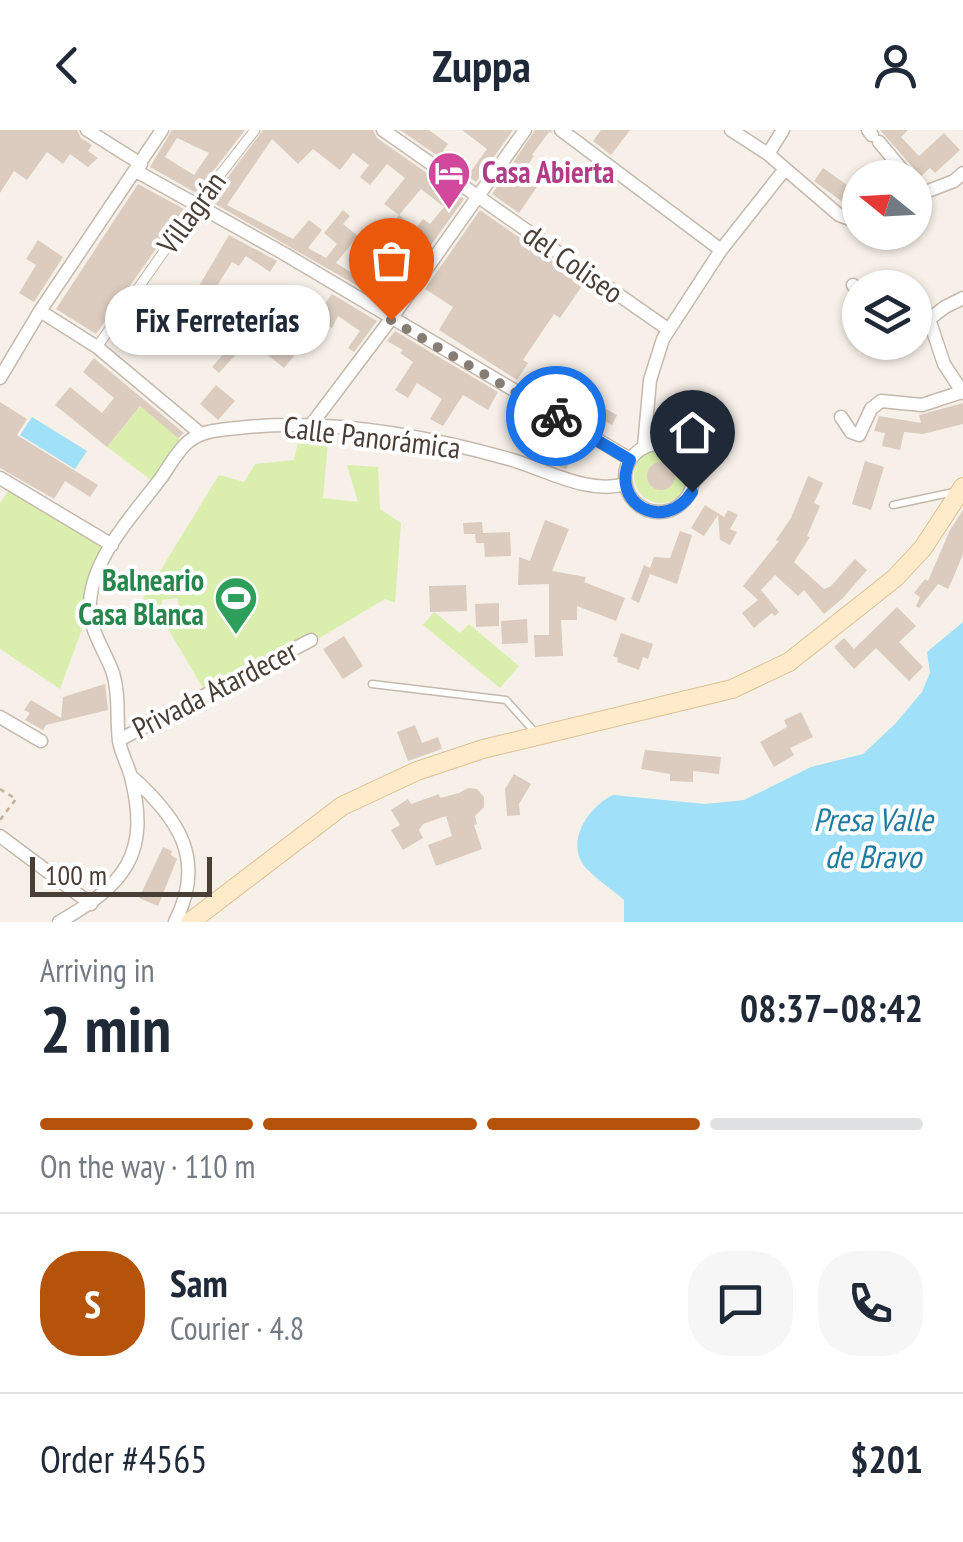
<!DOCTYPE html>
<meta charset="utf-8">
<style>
body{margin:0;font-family:"PT Sans Narrow",sans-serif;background:#f6f6f7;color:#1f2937;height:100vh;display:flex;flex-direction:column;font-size:38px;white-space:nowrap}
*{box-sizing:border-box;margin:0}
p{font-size:32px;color:#747a83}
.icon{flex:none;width:55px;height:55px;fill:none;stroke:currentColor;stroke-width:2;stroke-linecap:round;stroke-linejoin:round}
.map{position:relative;height:792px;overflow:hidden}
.details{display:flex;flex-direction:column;background:#fff;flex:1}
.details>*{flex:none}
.needle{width:65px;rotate:288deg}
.controls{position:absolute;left:842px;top:30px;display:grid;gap:20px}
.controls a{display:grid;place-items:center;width:90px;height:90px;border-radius:50%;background:#fff;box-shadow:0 2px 8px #0004;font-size:50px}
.scale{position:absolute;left:30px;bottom:25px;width:182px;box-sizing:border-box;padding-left:10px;border:5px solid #4a3f36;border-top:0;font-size:28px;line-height:35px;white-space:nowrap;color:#4a3f36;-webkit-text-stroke:8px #fff;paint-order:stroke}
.pin{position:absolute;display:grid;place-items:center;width:85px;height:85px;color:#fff;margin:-102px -42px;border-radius:50% 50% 50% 0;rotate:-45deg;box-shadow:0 0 10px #0007}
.pin .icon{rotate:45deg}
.courier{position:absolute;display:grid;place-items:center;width:100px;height:100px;margin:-50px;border:8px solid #1a73e8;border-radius:50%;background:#fff;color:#222;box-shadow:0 2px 12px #0007}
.bubble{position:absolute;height:70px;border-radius:35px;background:#fff;box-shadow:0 2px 8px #0004;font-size:32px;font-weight:700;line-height:70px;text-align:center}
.headline em{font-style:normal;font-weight:700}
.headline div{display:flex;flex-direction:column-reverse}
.headline{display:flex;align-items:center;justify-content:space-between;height:170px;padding:0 40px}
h1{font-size:65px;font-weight:700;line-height:75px}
.bar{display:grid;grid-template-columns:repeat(4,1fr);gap:15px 10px;align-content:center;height:120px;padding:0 40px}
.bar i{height:12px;border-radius:8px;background:#e0e1e3}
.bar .current{background:#b45309}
.bar p{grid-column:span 4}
.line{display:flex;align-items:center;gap:25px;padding:0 40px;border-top:2px solid #e0e1e3}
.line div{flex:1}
.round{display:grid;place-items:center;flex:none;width:105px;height:105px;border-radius:40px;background:#f6f6f7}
header{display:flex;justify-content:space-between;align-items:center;height:130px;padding:0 40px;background:#fff;font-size:45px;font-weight:700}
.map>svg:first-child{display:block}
.green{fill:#daeeae}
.water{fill:#a0e0f8}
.building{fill:#dcccc0;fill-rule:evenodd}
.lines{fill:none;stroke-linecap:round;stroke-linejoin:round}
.service-casing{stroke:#c5b9ad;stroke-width:9}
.pedestrian-casing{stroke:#c5b9ad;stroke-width:11}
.minor-casing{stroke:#c5b9ad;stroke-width:15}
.secondary-casing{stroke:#ddc096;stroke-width:20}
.path{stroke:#c6b09a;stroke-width:2.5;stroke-dasharray:5 5;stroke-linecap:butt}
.service{stroke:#fff;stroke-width:6}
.pedestrian{stroke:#fff;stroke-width:9}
.minor{stroke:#fff;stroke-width:12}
.secondary{stroke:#ffeac9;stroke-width:18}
.done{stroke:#867d74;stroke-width:10;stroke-dasharray:0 18}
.route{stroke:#1a73e8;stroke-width:12}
.labels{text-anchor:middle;stroke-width:8;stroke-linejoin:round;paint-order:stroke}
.hotel-label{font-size:30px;font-weight:bold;fill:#b23c85;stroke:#fff;text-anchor:start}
.street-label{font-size:30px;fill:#4a3f36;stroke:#fff}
.leisure-label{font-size:30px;font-weight:bold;fill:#27864d;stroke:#fff;text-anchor:end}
.water-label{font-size:32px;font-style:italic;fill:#1f7b9f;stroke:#fff}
</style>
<header><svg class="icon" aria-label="back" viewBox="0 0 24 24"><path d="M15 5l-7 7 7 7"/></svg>Zuppa<svg class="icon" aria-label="person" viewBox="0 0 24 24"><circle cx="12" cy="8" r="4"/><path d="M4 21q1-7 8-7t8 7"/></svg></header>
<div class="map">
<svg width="963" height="792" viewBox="0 0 963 792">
<rect width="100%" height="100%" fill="#f6f0e8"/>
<path class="green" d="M140 276 180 309 151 350 107 317Z
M301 298 329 301 323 368 358 372 347 335 378 337 380 379 401 393 395 473 385 469 301 519 206 563 168 499 183 490 177 468 162 470 161 481 142 488 133 485 219 345 244 352 255 334 294 330Z
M634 346a27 27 0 1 1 54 0a27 27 0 1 1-54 0Z
M9 360 104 417 85 491 60 559 0 519V373Z
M434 482 460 503 469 494 519 536 500 558 423 495Z"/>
<path class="water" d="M32 287 87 321 75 339 20 305Z
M963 492V792H624V770C612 759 597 750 586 738 564 713 588 677 613 665L705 674 744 670 811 637 863 624 895 594 922 562 930 543 927 522Z"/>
<path class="building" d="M0 0H77L81 8 92 15 88 21 98 28 88 37 70 24 63 34 47 22 27 50 14 41 0 63Z
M172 0H245L196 63 150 37ZM177 8 209 23 194 45 165 27Z
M263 0H373L377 8 464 69 389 174 210 71ZM272 9 298 34 313 19 340 40 353 23 369 35 360 47 370 55 387 34 405 48 384 74 399 85 393 93 418 112 383 162 336 133 358 106 343 94 350 86 343 80 324 103 337 114 326 128 308 118 322 100 309 90 293 109 227 75ZM421 59 444 77 430 94 423 89 416 98 399 85Z
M400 0H429L448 14 443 21 471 41 487 19 462 0H513L476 52Z
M535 0H551L552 3 549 2 532 25 534 26 523 42 539 54 519 83 492 64Z
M601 0H630L611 25 593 11Z
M880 0H908L901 7 919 26 944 3 960 20 935 43 930 38 919 48 917 42Z
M823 38 854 60 860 53V68L852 79 814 51Z
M138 54 184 79 96 204 56 179Z
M480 80 584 153 560 188 554 184 523 230 528 233 517 250 439 200 453 177 425 159Z
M229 105 277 131 270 142 246 126 239 136 232 132 212 164 199 156Z
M38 110 63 127 34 172 19 163 36 135 26 129Z
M332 164 377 191 354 222 348 218 360 201 338 186 332 198 314 188Z
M287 175 301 187 278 213 294 226 284 238 249 210 219 243 212 237 250 194 262 204Z
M395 201 498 262 488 280 463 265 443 296 430 289 442 269 417 253 408 268 395 260 413 232 400 223 403 220 387 211Z
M94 228 184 303 178 308 140 276 107 317 55 275 70 257 102 283 114 268 83 242Z
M578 249 597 260 594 264 602 277 617 285 612 295 596 286 592 295 562 277Z
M216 255 235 271 218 290 200 274Z
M0 272 27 289 17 305 98 355 90 367 65 351 54 369 0 338Z
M963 273V294L923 304 904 302 900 320 882 316 885 303 874 301 879 286 921 293 919 285Z
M550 293 580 311 566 339 526 324 529 313 537 316Z
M865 331 884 337 871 380 852 374Z
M647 346a14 14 0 1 1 28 0a14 14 0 1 1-28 0Z
M808 346 823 353 814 373 820 376 807 406 810 407 794 432 824 459 831 456 855 429 867 440 842 469 824 484 804 460 798 466 775 445 761 460 779 482 775 486 772 483 754 498 742 483 758 470 743 456 779 411 776 410 791 388Z
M705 375 724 387 728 380 738 385 730 399 737 402 730 415 720 410 718 385 704 406 691 398Z
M963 380V424L954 446 948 459 938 454 919 478 916 476 920 467 914 463 925 449 928 451 950 400Z
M545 390 569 399 552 441 586 447 584 452 625 468 616 491 577 476V490H561L563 526 535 527 534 505H549V454L518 455 519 427 530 431Z
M482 392 483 403 510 402 511 426 485 427 484 413H476L475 404H464L463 393Z
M680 401 692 405 677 454 650 444 639 473 631 469 644 435 650 438 654 427 670 428Z
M466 455 467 481 430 482 429 456Z
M499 473V496L476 497 475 474Z
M897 477 916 496 899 512 923 537 909 551 876 518 854 539 834 517 844 508 854 519Z
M527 489 528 513 502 514 501 491Z
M621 503 653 514 648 529 643 527 639 540 617 532 618 528 613 526Z
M344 506 363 536 343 549 323 519Z
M105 554 108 580 46 595 43 600 25 590 30 583 24 580 31 570 61 588 63 567Z
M801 582 813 607 790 618 794 625 774 637 760 612 787 597 784 590Z
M415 595 422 613 438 607 442 619 408 631 397 602Z
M645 620 721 627 719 644 693 641V652L670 651V644L641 639Z
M514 644 531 654 519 674 520 685 507 686 505 659Z
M468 658 477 659 484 667V677L475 686 477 694 474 695 482 719 436 736 428 715 452 706 446 686 423 694 419 700 423 708 403 720 391 700 400 695 391 680 408 669 411 674 439 664 440 668 459 663Z
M163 717 172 721 171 725 177 729 158 776 139 768Z"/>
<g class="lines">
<g class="service-casing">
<path id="service" d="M893 375 954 362
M372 554 506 570 534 601"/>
</g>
<g class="pedestrian-casing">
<path id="pedestrian" d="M97 217 195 77 255 0"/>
</g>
<g class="minor-casing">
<path id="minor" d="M87 0 141 34
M383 0 669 200
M561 0 721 120
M731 0 768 24 839 85 852 90 860 88
M868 0 872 5
M879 12 909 48
M768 24 783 0
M136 41 283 123 630 329
M915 66 954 51 963 43
M853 155 860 163
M40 181 97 217 201 304
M929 189 944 234 963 263
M915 200 945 177 963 168
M0 248 40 181 162 0
M841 287 851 302 859 305 871 279 881 271 922 275 962 262
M311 295 391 189 525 0
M625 348a34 34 0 1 1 68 0a34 34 0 1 1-68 0Z
M644 317 650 250 663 209 721 120 785 39
M0 348 112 415
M0 587 41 611
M119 610 311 510
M131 646C178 688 207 729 175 792
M0 706 91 774
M59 792C124 755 151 725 131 647 128 635 121 623 119 611 116 588 120 566 113 543 104 518 88 500 90 472 93 426 134 384 161 348 169 337 177 321 188 312 202 300 221 300 238 298 327 288 423 305 509 329 545 339 587 365 626 354"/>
</g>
<g class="secondary-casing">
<path id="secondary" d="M190 792 342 676 417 641 483 619 732 559 789 532 895 448 923 418 963 357"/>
</g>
<path class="path" d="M0 659 16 669 0 690"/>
<use href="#service" class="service"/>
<use href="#pedestrian" class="pedestrian"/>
<use href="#minor" class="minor"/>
<use href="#secondary" class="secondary"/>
</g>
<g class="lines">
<path class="done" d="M391 190 556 286"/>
<path class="route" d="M556 286 630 330C609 374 665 404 692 362"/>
</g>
<defs>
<g id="hotel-pin" transform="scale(2.25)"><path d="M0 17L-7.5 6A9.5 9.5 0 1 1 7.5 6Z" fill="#d1479c" stroke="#fff"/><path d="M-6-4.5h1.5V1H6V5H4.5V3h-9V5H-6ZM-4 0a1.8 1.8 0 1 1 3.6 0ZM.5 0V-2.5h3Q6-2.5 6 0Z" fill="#fff"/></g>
<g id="stadium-pin" transform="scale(2.25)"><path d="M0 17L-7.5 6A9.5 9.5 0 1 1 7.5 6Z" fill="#2e9e5b" stroke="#fff"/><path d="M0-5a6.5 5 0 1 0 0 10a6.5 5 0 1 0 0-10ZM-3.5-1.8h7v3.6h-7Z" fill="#fff"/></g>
</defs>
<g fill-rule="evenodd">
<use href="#hotel-pin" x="449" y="43"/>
<use href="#stadium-pin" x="236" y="468"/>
</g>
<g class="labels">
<g class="hotel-label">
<text x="482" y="53">Casa Abierta</text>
</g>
<g class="street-label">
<text transform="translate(192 83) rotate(-54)" y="10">Villagrán</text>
<text transform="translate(573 134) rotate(35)" y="10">del Coliseo</text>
<text transform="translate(372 308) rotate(7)" y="10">Calle Panorámica</text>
<text transform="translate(215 560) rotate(-27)" y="10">Privada Atardecer</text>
</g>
<g class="leisure-label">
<text x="204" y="461">Balneario<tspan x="204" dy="34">Casa Blanca</tspan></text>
</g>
<g class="water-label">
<text x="873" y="701">Presa Valle<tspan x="873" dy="37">de Bravo</tspan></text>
</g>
</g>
</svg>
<div class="controls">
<a><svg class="needle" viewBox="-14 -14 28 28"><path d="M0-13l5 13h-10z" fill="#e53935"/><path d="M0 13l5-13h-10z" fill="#747a83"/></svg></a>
<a><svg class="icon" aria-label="layers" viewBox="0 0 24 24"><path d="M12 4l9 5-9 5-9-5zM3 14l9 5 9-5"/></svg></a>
</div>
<div class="scale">100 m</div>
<div class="pin" style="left:391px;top:190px;background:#ea580c"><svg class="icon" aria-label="bag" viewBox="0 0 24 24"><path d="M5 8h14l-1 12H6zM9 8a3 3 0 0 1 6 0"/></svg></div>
<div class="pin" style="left:692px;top:362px;background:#1f2937"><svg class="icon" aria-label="home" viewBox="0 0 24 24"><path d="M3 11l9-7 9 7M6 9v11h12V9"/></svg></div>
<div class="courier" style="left:556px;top:286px"><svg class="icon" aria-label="bike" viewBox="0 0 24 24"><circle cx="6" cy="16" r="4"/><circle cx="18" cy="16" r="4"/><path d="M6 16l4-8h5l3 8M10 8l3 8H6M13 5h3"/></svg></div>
<div class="bubble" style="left:105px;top:155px;width:225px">Fix Ferreterías</div>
</div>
<section class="details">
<div class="headline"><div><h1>2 min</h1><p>Arriving in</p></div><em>08:37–08:42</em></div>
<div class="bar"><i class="current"></i><i class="current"></i><i class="current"></i><i></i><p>On the way · 110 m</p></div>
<div class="line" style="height:180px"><b class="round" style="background:#b45309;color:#fff">S</b><div><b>Sam</b><p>Courier · 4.8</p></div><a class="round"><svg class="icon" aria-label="chat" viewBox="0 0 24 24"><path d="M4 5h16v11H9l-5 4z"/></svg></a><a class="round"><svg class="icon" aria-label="phone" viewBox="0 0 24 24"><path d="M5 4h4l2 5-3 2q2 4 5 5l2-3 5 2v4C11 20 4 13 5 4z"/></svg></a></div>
<div class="line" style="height:130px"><div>Order #4565</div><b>$201</b></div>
</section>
